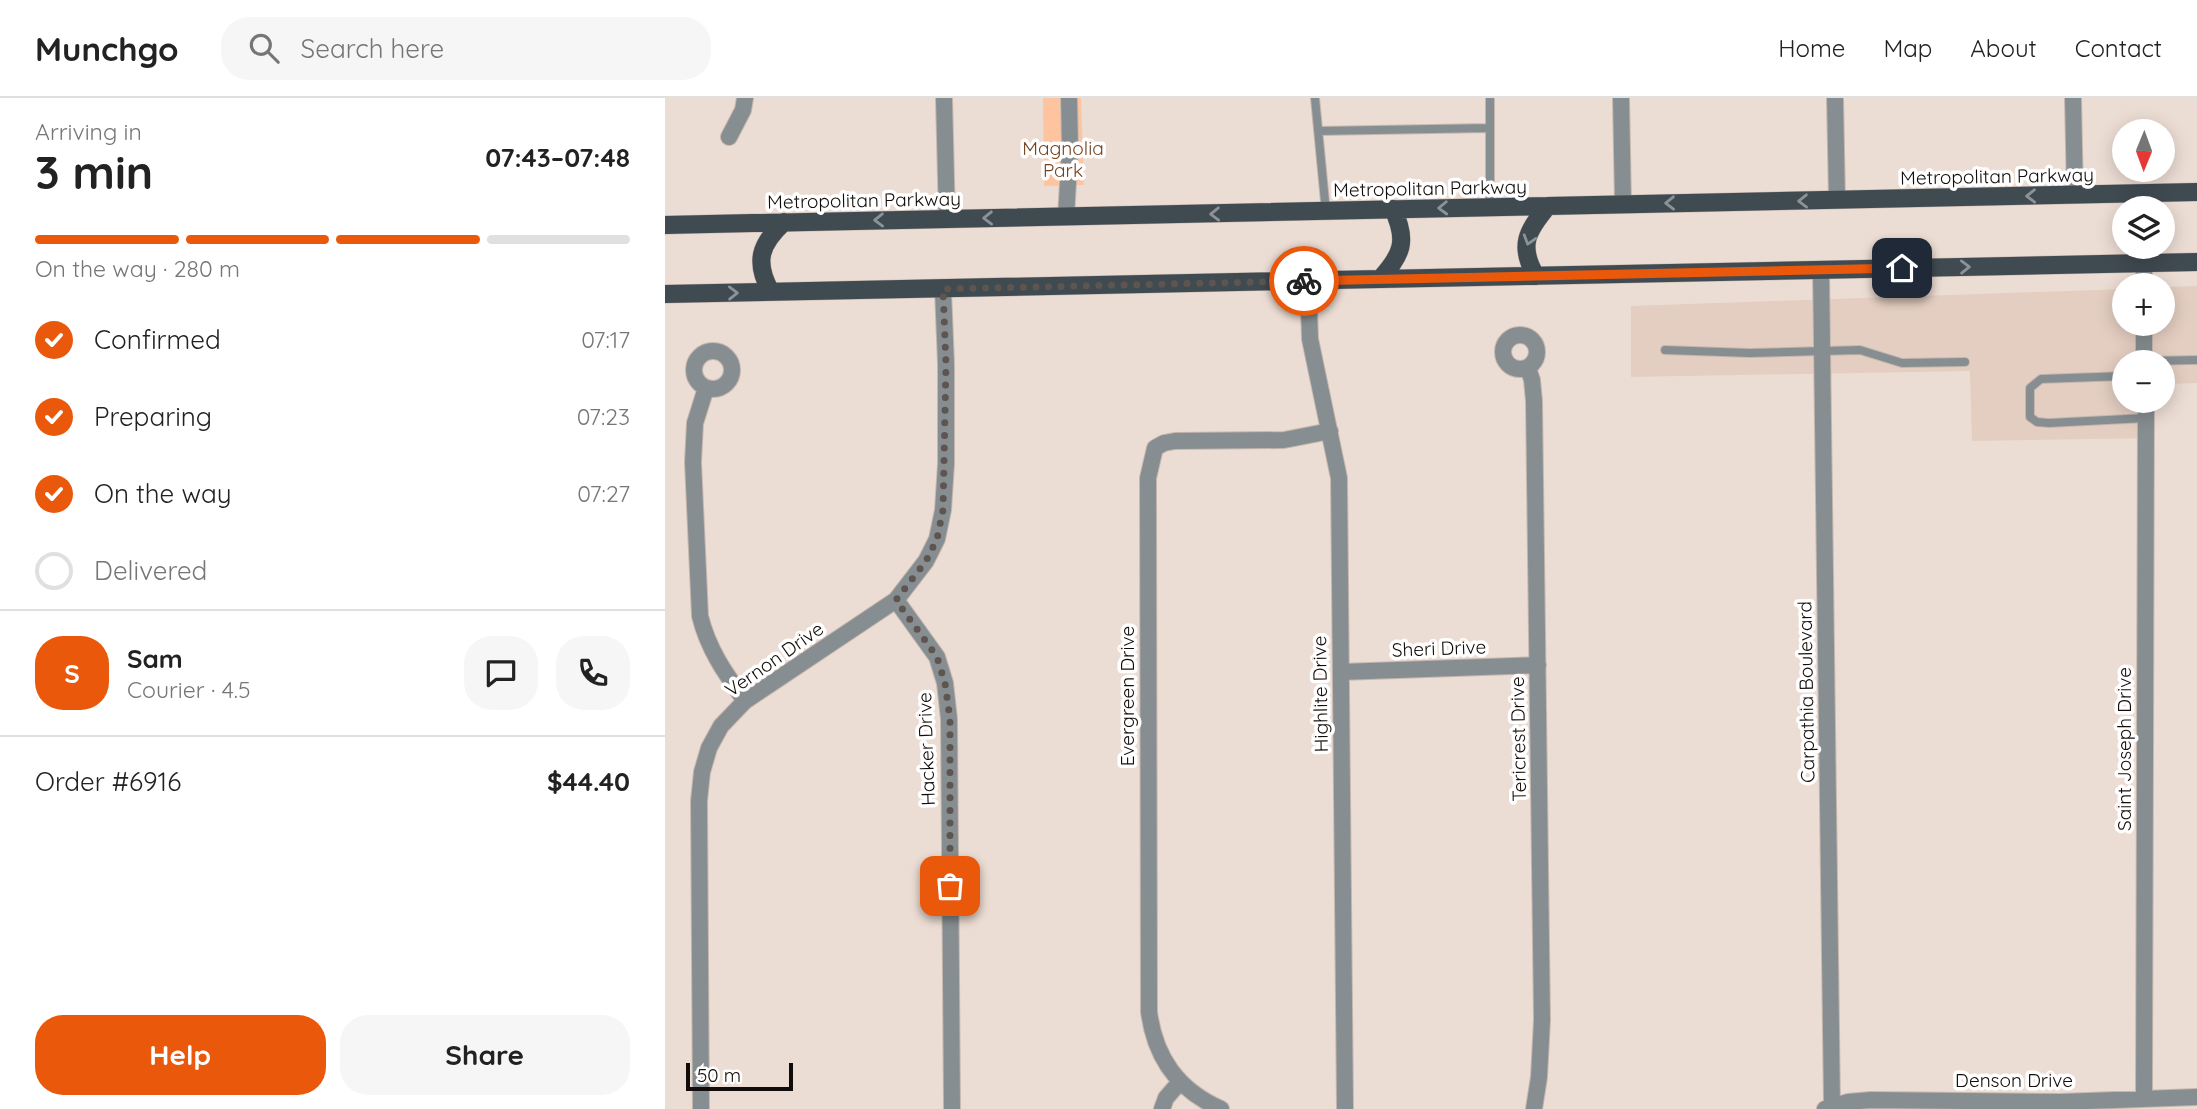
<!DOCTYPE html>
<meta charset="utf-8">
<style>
body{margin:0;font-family:Quicksand,sans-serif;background:#f6f6f6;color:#222;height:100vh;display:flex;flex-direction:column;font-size:26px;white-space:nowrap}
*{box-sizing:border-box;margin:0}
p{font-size:23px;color:#767676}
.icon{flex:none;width:38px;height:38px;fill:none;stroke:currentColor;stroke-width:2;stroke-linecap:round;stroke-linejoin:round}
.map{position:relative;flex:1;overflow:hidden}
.panel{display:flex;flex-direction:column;background:#fff;width:665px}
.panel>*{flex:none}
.needle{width:46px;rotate:181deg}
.buttons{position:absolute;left:1447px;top:21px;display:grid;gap:14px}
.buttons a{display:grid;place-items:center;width:63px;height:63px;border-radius:50%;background:#fff;box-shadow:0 4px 18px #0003;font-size:35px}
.scale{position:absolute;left:21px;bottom:18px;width:107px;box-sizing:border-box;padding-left:7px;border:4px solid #110c09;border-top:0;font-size:19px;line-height:24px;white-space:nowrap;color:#110c09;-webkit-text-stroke:5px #fff;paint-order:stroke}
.pin{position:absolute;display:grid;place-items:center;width:60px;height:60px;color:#fff;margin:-30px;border-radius:14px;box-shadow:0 4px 10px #0006}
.courier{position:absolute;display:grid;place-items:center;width:70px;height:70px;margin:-35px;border:5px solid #ea580c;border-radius:50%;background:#fff;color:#222;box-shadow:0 2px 9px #0007}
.summary em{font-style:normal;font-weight:700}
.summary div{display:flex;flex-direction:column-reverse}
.summary{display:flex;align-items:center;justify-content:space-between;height:119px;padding:0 35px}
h1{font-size:46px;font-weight:700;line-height:52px}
.bar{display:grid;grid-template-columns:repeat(4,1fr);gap:10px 7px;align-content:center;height:84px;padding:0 35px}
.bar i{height:9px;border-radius:5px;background:#e0e0e0}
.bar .active{background:#ea580c}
.bar p{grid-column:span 4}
.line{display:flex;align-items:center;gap:18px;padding:0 35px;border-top:2px solid #e0e0e0}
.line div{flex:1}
.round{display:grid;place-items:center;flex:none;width:74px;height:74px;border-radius:28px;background:#f6f6f6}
ol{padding:0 35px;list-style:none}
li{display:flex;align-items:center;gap:21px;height:77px}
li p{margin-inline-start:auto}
li .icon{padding:7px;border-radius:50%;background:#ea580c;color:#fff;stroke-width:4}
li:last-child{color:#767676}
li i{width:38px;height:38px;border:4px solid #e0e0e0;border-radius:50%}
.button{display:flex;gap:14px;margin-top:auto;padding:14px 35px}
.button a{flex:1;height:80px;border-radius:28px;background:#ea580c;color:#fff;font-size:28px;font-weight:700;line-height:80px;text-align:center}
.button a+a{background:#f6f6f6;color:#222}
header{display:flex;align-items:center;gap:42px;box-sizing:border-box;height:98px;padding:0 35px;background:#fff;border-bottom:2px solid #e0e0e0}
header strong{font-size:33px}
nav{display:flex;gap:38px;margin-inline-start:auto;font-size:24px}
.search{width:490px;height:63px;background:#f6f6f6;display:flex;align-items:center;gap:18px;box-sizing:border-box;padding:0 24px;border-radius:28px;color:#767676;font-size:26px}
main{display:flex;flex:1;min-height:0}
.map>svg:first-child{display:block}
.built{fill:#e4cec1}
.green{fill:#fec4a0}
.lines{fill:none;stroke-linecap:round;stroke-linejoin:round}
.service-casing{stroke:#c5b7af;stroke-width:10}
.minor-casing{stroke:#c5b7af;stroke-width:18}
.primary-casing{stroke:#c5b7af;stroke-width:19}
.service{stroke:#878e91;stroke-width:8}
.minor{stroke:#878e91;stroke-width:16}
.primary{stroke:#404b51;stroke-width:18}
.oneway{stroke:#8c9397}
.done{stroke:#5e5550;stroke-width:7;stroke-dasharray:0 12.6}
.route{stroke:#ea580c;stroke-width:9}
.labels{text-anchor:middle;stroke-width:7;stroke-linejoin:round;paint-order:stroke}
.park-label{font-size:19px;fill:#73421f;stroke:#fff}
.street-label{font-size:19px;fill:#110c09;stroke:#fff}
</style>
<header>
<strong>Munchgo</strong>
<div class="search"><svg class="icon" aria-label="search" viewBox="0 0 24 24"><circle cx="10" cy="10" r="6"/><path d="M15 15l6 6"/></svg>Search here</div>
<nav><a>Home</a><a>Map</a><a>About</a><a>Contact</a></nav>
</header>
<main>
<section class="panel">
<div class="summary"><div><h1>3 min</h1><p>Arriving in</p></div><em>07:43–07:48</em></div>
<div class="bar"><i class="active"></i><i class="active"></i><i class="active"></i><i></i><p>On the way · 280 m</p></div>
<ol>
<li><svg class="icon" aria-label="check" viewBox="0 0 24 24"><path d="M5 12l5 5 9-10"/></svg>Confirmed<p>07:17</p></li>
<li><svg class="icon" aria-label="check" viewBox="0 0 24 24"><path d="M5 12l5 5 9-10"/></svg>Preparing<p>07:23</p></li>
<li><svg class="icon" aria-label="check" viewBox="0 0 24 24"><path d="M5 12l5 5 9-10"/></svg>On the way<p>07:27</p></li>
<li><i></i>Delivered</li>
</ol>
<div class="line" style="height:126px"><b class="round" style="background:#ea580c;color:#fff">S</b><div><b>Sam</b><p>Courier · 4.5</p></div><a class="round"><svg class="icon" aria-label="chat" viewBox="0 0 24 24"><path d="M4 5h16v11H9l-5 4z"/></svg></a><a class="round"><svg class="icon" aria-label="phone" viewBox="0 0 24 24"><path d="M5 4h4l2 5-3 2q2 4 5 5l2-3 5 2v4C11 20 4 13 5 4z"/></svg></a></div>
<div class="line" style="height:91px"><div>Order #6916</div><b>$44.40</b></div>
<div class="button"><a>Help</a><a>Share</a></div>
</section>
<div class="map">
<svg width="1532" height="1011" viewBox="0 0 1532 1011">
<rect width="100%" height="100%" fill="#ecddd4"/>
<path class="built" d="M1532 188V285L1498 286V264H1460V303H1489V340L1307 343 1305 273 966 279V208L1459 191 1460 226H1498V189Z"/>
<path class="green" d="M378 0H416L419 87 379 88Z"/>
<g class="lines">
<g class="service-casing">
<path id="service" d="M650 0 661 114
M825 0V109
M653 33 824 30
M1000 252 1085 255 1195 252 1237 265 1300 264
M1479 263 1532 262
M1460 278 1376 281 1365 290V319L1372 324 1384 325 1481 320"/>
</g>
<g class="minor-casing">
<path id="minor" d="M279 0 282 121
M956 0 958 106
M1170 0 1172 102
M1408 0 1410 97
M64 39 78 12 80 0
M401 119 405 50 404 0
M1479 165V187
M1156 172 1167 1008
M643 183 645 241 674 380 680 1011
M1479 226V264
M838 254a17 17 0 1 1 34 0a17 17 0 1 1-34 0Z
M29 272a19 19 0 1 1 38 0a19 19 0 1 1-38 0Z
M863 270 867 282 869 303 877 922 874 979 869 1011
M41 290 30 325 28 364 35 518C43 551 60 575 80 603
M231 502 272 559 280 585 284 621 287 1011
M676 574 873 567
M1479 1000 1481 303
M36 1011 34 703 37 674 44 650 56 628 80 603 231 502 261 463 272 441 278 412 281 366V266L278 192
M497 1011 501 1000 514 985
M556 1011C513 992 490 960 484 914L483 380 490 350 499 345 510 343 619 342 665 333
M1160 1011 1183 1004 1206 1002 1395 1004 1532 999"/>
</g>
<g class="primary-casing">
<path id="primary" d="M0 127 1532 94
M871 178C853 148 862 133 883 108
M715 181C737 157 743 143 728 111
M106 194C89 164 95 146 119 124
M0 196 1532 164"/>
</g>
<use href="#service" class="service"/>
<use href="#minor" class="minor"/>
<use href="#primary" class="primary"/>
</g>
<defs><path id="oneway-chevron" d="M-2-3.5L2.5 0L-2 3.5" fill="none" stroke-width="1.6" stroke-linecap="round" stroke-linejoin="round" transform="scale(1.75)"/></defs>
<g class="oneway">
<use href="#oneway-chevron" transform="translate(1366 98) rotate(179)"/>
<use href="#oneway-chevron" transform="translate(1138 103) rotate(179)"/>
<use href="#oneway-chevron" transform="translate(1005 105) rotate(179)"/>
<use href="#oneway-chevron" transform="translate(778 110) rotate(178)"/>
<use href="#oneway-chevron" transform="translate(550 116) rotate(179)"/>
<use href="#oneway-chevron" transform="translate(323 120) rotate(179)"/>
<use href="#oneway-chevron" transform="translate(214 122) rotate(179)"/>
<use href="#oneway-chevron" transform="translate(864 142) rotate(107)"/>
<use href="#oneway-chevron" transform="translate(1300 169) rotate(-1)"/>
<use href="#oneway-chevron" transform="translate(68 195) rotate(-1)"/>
</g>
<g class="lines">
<path class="done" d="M285 788V621L280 585 272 559 231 502 261 463 272 441 278 412 281 266 278 191 639 183"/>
<path class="route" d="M639 183 1237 170"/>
</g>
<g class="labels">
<g class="park-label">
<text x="398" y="57">Magnolia<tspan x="398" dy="22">Park</tspan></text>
</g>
<g class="street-label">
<text transform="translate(1332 78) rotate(-1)" y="7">Metropolitan Parkway</text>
<text transform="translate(765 90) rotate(-1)" y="7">Metropolitan Parkway</text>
<text transform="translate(199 102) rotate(-1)" y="7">Metropolitan Parkway</text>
<text transform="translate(774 550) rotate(-2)" y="7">Sheri Drive</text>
<text transform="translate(109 561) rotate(-35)" y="7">Vernon Drive</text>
<text transform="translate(1141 594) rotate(-91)" y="7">Carpathia Boulevard</text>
<text transform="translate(655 596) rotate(-91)" y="7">Highlite Drive</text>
<text transform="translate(462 598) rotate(-90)" y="7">Evergreen Drive</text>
<text transform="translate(853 641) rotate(-91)" y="7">Tericrest Drive</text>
<text transform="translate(261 651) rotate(-92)" y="7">Hacker Drive</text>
<text transform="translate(1459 651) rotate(-90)" y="7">Saint Joseph Drive</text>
<text x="1349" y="989">Denson Drive</text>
</g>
</g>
</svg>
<div class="buttons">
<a><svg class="needle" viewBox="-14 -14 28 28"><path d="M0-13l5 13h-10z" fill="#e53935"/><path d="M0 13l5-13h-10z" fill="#767676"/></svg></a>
<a><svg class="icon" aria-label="layers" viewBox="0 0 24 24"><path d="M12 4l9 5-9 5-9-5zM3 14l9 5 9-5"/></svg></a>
<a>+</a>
<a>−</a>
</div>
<div class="scale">50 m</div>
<div class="pin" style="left:285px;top:788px;background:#ea580c"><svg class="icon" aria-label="bag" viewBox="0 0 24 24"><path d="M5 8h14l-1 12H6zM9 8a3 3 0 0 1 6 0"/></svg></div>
<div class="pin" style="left:1237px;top:170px;background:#1f2937"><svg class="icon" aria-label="home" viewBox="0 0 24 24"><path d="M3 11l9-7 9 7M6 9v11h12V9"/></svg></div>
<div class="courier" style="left:639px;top:183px"><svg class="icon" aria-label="bike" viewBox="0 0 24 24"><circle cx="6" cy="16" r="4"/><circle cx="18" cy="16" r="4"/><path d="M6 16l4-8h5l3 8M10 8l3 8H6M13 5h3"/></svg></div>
</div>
</main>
